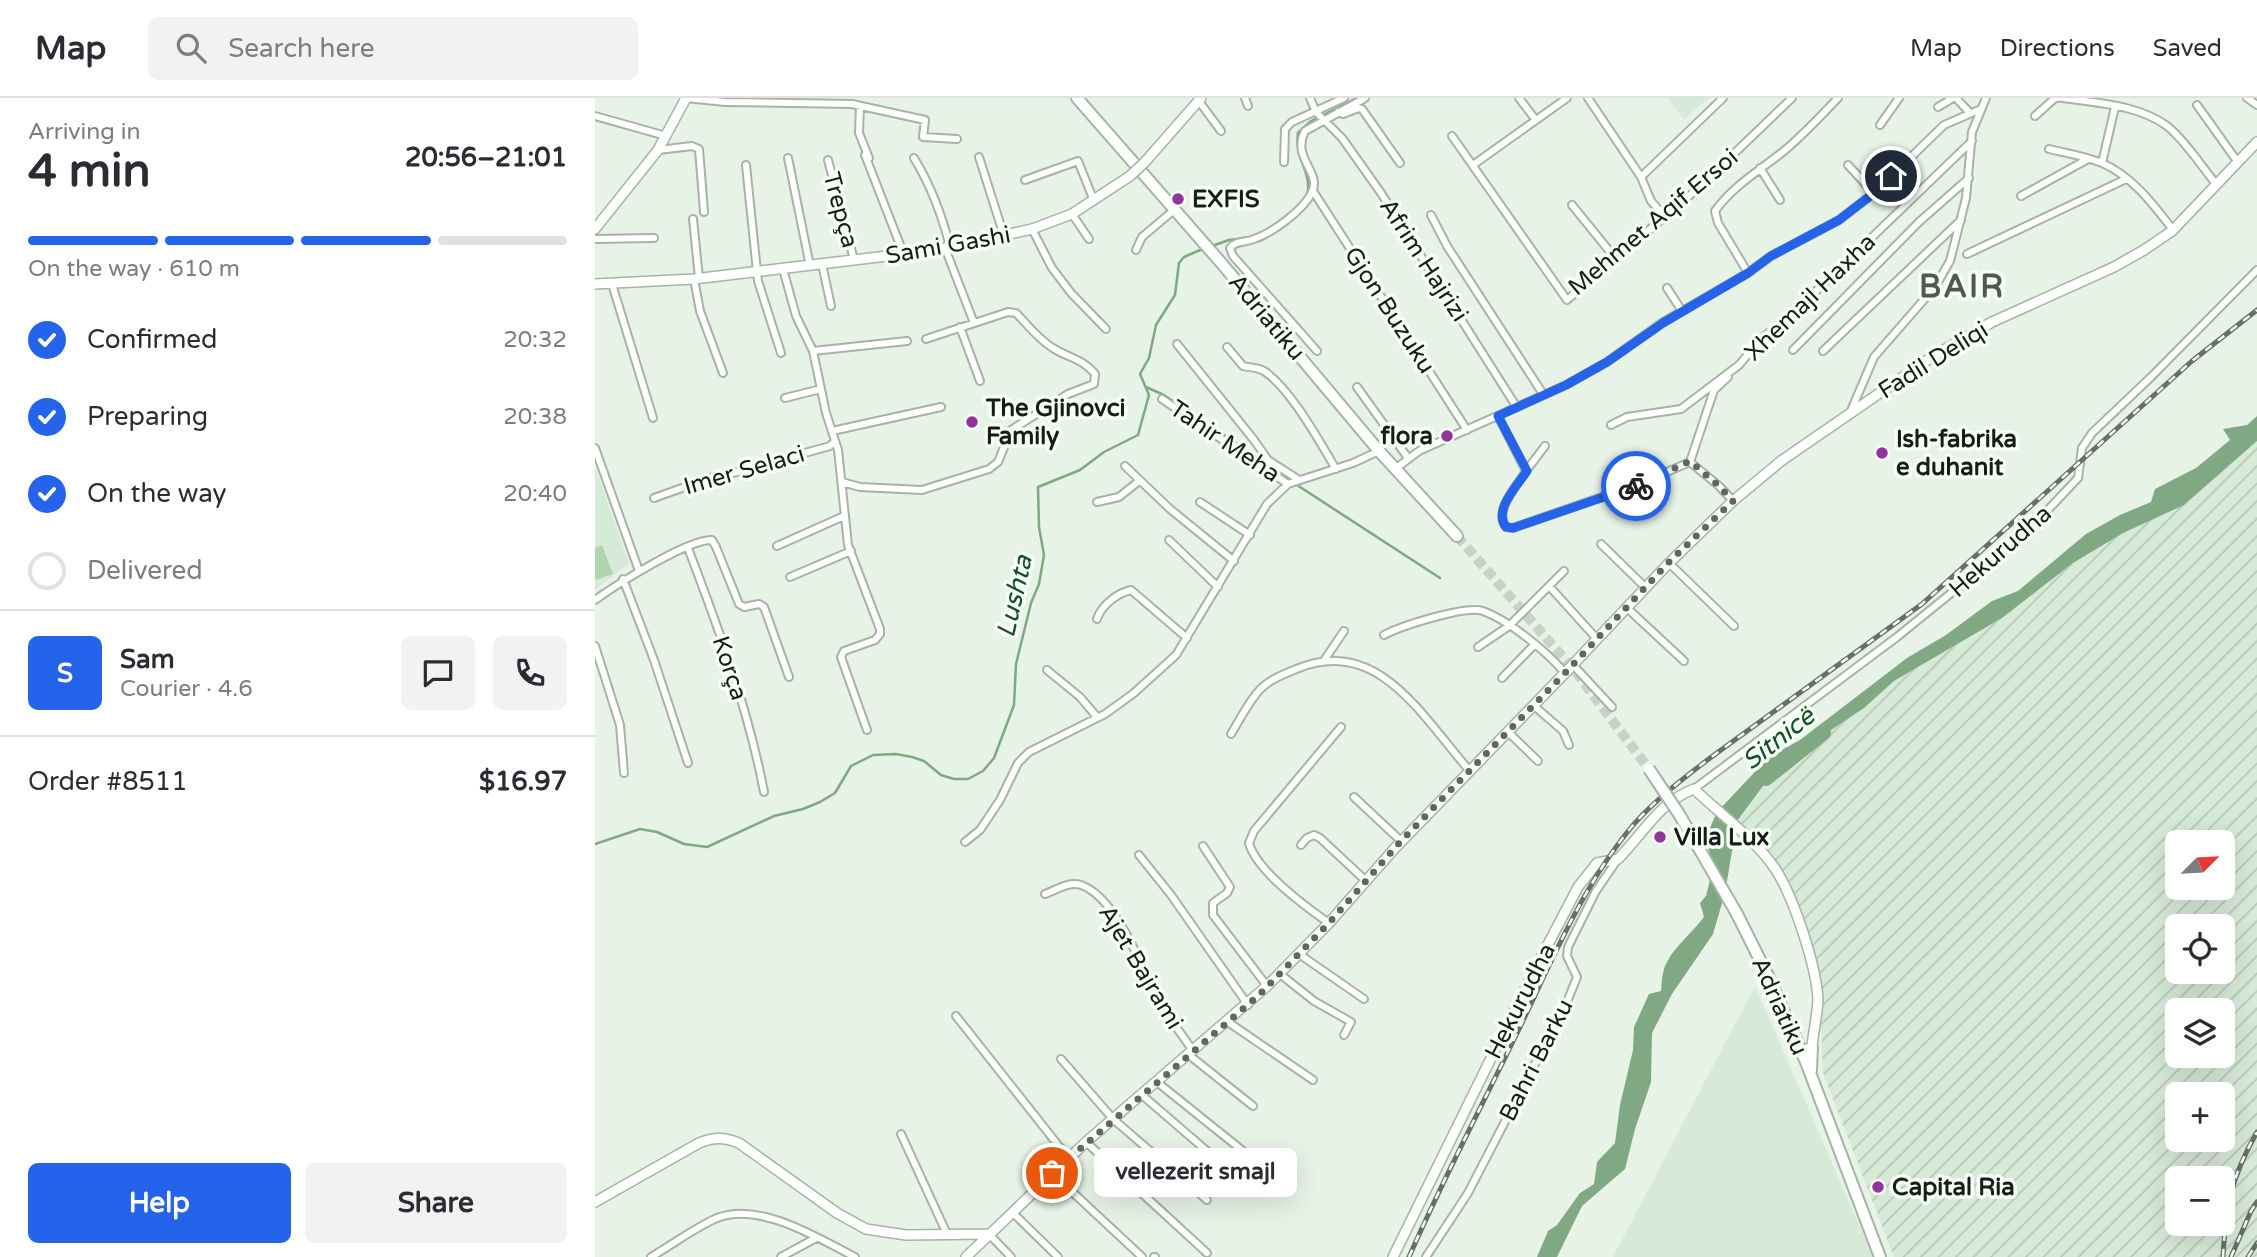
<!DOCTYPE html>
<meta charset="utf-8">
<style>
body{margin:0;font-family:"Varela Round",sans-serif;background:#f2f2f3;color:#2b2b33;height:100vh;display:flex;flex-direction:column;font-size:26px;white-space:nowrap}
*{box-sizing:border-box;margin:0}
p{font-size:23px;color:#7c7c81}
.icon{flex:none;width:38px;height:38px;fill:none;stroke:currentColor;stroke-width:2;stroke-linecap:round;stroke-linejoin:round}
.map{position:relative;flex:1;overflow:hidden}
.side{display:flex;flex-direction:column;background:#fff;width:595px}
.side>*{flex:none}
.needle{width:46px;rotate:66deg}
.controls{position:absolute;left:1570px;top:732px;display:grid;gap:14px}
.controls a{display:grid;place-items:center;width:70px;height:70px;border-radius:10px;background:#fff;box-shadow:0 7px 28px #0002;font-size:35px}
.pin{position:absolute;display:grid;place-items:center;width:60px;height:60px;color:#fff;margin:-30px;border:4px solid #fff;border-radius:50%;box-shadow:0 2px 7px #0007}
.courier{position:absolute;display:grid;place-items:center;width:70px;height:70px;margin:-35px;border:5px solid #2563eb;border-radius:50%;background:#fff;color:#222;box-shadow:0 2px 9px #0007}
.bubble{position:absolute;height:49px;border-radius:10px;background:#fff;box-shadow:0 7px 28px #0002;font-size:23px;font-weight:800;line-height:49px;text-align:center}
.overview em{font-style:normal;font-weight:800}
.overview div{display:flex;flex-direction:column-reverse}
.overview{display:flex;align-items:center;justify-content:space-between;height:119px;padding:0 28px}
h1{font-size:46px;font-weight:800;line-height:52px}
.bar{display:grid;grid-template-columns:repeat(4,1fr);gap:10px 7px;align-content:center;height:84px;padding:0 28px}
.bar i{height:9px;border-radius:5px;background:#e1e1e2}
.bar .selected{background:#2563eb}
.bar p{grid-column:span 4}
.line{display:flex;align-items:center;gap:18px;padding:0 28px;border-top:2px solid #e1e1e2}
.line div{flex:1}
.round{display:grid;place-items:center;flex:none;width:74px;height:74px;border-radius:10px;background:#f2f2f3}
ol{padding:0 28px;list-style:none}
li{display:flex;align-items:center;gap:21px;height:77px}
li p{margin-inline-start:auto}
li .icon{padding:7px;border-radius:50%;background:#2563eb;color:#fff;stroke-width:4}
li:last-child{color:#7c7c81}
li i{width:38px;height:38px;border:4px solid #e1e1e2;border-radius:50%}
.cta{display:flex;gap:14px;margin-top:auto;padding:14px 28px}
.cta a{flex:1;height:80px;border-radius:10px;background:#2563eb;color:#fff;font-size:28px;font-weight:800;line-height:80px;text-align:center}
.cta a+a{background:#f2f2f3;color:#2b2b33}
header{display:flex;align-items:center;gap:42px;box-sizing:border-box;height:98px;padding:0 35px;background:#fff;border-bottom:2px solid #e1e1e2}
header strong{font-size:33px}
nav{display:flex;gap:38px;margin-inline-start:auto;font-size:24px}
.search{width:490px;height:63px;background:#f2f2f3;display:flex;align-items:center;gap:18px;box-sizing:border-box;padding:0 24px;border-radius:10px;color:#7c7c81;font-size:26px}
main{display:flex;flex:1;min-height:0}
.map>svg:first-child{display:block}
.built{fill:#d7e9d7}
.industrial{fill:url(#industrial-furrows);fill-rule:evenodd}
.green{fill:#aed5b0}
.water{fill:#80a983}
.lines{fill:none;stroke-linecap:round;stroke-linejoin:round}
.stream{stroke:#80a983;stroke-width:2.5}
.river{stroke:#80a983;stroke-width:14}
.primary-tunnel{stroke:#c7d3c7;stroke-width:10;stroke-dasharray:10 5;stroke-linecap:butt}
.street-casing{stroke:#a6b3a7;stroke-width:10}
.secondary-casing{stroke:#a6b3a7;stroke-width:12}
.primary-casing{stroke:#a6b3a7;stroke-width:14}
.street{stroke:#fff;stroke-width:6}
.secondary{stroke:#fff;stroke-width:9}
.primary{stroke:#fff;stroke-width:10}
.rail-casing{stroke:#676f67;stroke-width:5}
.rail{stroke:#f7fef7;stroke-width:2.5;stroke-dasharray:8;stroke-linecap:butt}
.secondary-bridge-casing{stroke:#a6b3a7;stroke-width:12;stroke-linecap:butt}
.primary-bridge-casing{stroke:#a6b3a7;stroke-width:14;stroke-linecap:butt}
.secondary-bridge{stroke:#fff;stroke-width:9}
.primary-bridge{stroke:#fff;stroke-width:10}
.done{stroke:#5f675f;stroke-width:7;stroke-dasharray:0 12.6}
.route{stroke:#2563eb;stroke-width:9}
.poi-dot{fill:#93349d;stroke:#f7fef7;stroke-width:2.5}
.labels{text-anchor:middle;stroke-width:7;stroke-linejoin:round;paint-order:stroke}
.poi-label{font-size:24px;font-weight:bold;fill:#171c17;stroke:#f7fef7;text-anchor:start}
.street-label{font-size:24px;fill:#171c17;stroke:#f7fef7}
.water-label{font-size:26px;font-style:italic;fill:#13511f;stroke:#f7fef7}
.district-label{font-size:32px;font-weight:bold;letter-spacing:2px;fill:#4e594f;stroke:#f7fef7}
</style>
<header>
<strong>Map</strong>
<div class="search"><svg class="icon" aria-label="search" viewBox="0 0 24 24"><circle cx="10" cy="10" r="6"/><path d="M15 15l6 6"/></svg>Search here</div>
<nav><a>Map</a><a>Directions</a><a>Saved</a></nav>
</header>
<main>
<section class="side">
<div class="overview"><div><h1>4 min</h1><p>Arriving in</p></div><em>20:56–21:01</em></div>
<div class="bar"><i class="selected"></i><i class="selected"></i><i class="selected"></i><i></i><p>On the way · 610 m</p></div>
<ol>
<li><svg class="icon" aria-label="check" viewBox="0 0 24 24"><path d="M5 12l5 5 9-10"/></svg>Confirmed<p>20:32</p></li>
<li><svg class="icon" aria-label="check" viewBox="0 0 24 24"><path d="M5 12l5 5 9-10"/></svg>Preparing<p>20:38</p></li>
<li><svg class="icon" aria-label="check" viewBox="0 0 24 24"><path d="M5 12l5 5 9-10"/></svg>On the way<p>20:40</p></li>
<li><i></i>Delivered</li>
</ol>
<div class="line" style="height:126px"><b class="round" style="background:#2563eb;color:#fff">S</b><div><b>Sam</b><p>Courier · 4.6</p></div><a class="round"><svg class="icon" aria-label="chat" viewBox="0 0 24 24"><path d="M4 5h16v11H9l-5 4z"/></svg></a><a class="round"><svg class="icon" aria-label="phone" viewBox="0 0 24 24"><path d="M5 4h4l2 5-3 2q2 4 5 5l2-3 5 2v4C11 20 4 13 5 4z"/></svg></a></div>
<div class="line" style="height:91px"><div>Order #8511</div><b>$16.97</b></div>
<div class="cta"><a>Help</a><a>Share</a></div>
</section>
<div class="map">
<svg width="1662" height="1159" viewBox="0 0 1662 1159">
<defs>
<pattern id="industrial-furrows" width="10" height="10" patternUnits="userSpaceOnUse" patternTransform="scale(1.75)"><rect width="10" height="10" fill="#d7e9d7"/><path d="M-1 1l2-2M0 10L10 0M9 11l2-2" fill="none" stroke="#b8c7b8"/></pattern>
</defs>
<rect width="100%" height="100%" fill="#e6f3e6"/>
<path class="built" d="M1073 0H1113L1089 22Z
M0 369 34 465 0 492Z
M1160 888 1278 1159H1018Z"/>
<path class="industrial" d="M1662 343V1159H1299L1228 975 1225 898 1203 805 1176 757 1142 723 1171 684 1193 661 1269 610 1299 583 1407 520 1478 465 1528 435 1589 406ZM1582 744H1628V789H1582ZM1582 828H1628V873H1582ZM1582 912H1628V957H1582ZM1582 996H1628V1041H1582ZM1582 1080H1628V1125H1582Z"/>
<path class="green" d="M7 447 18 476 0 482V450Z"/>
<path class="water" d="M1662 318V343L1589 407 1528 435 1478 465 1407 520 1299 583 1269 610 1193 661 1171 684 1142 723 1130 795 1118 836 1077 896 1057 935 1056 984 1040 1031 1030 1071 987 1108 962 1159H942L953 1133 962 1127 985 1095 999 1086 1002 1064 1020 1045 1025 1007 1038 952 1039 929 1054 896 1066 893C1067 884 1067 872 1072 864 1080 848 1098 834 1109 819L1105 805 1111 798 1117 774 1112 737 1122 714 1174 659 1205 642 1312 560 1351 537 1397 503 1423 493 1491 436 1525 417 1556 404 1560 391 1601 370 1635 342 1628 331 1652 327Z"/>
<g class="lines">
<path class="stream" d="M712 97C718 76 699 60 703 35L716 23 762 0
M617 148 634 142 658 139
M551 289 569 297 695 381
M702 387 845 480
M0 746 45 731 62 734 89 746 112 749 179 718 208 711 225 704 240 695 256 668 278 657 301 656 317 659 329 663 346 677 359 681H373L388 673 399 660 419 607 421 566 436 505 444 486 449 457 444 429 443 389 485 372 509 354 543 337 554 297 545 276 554 260 561 227 580 197 584 165 589 159 610 150"/>
<path class="river" d="M1171 681 1229 635"/>
<path class="primary-tunnel" d="M862 438 980 573 1054 671"/>
<g class="street-casing">
<path id="street" d="M91 0 130 4 257 6 330 22 328 39 362 41
M650 0 653 8
M715 0 721 14 747 40 786 95 921 308
M924 0 940 21
M993 0 1046 79 1056 103 1070 119
M1361 0 1375 15
M1468 0C1502 5 1544 7 1572 28 1589 41 1607 69 1621 86
M1652 0 1662 7
M605 1 606 6 626 33
M1602 7 1642 63
M265 8 264 35 274 60
M1343 9 1358 0
M743 14 748 16 764 10 767 11 805 65
M0 18 71 38
M1440 18 1460 0H1464
M1285 27 1304 0
M857 38 972 202 1101 92 1197 0
M1454 51C1471 55 1490 58 1507 65 1537 78 1558 106 1578 132
M63 52 97 48 104 51 109 114
M270 57 309 157
M384 59 409 138
M193 60 215 168
M319 60C336 88 347 117 355 149
M233 62 259 162
M689 64 690 31 697 24 749 0
M1507 65 1520 9
M151 67 163 183 186 255
M878 67 972 0
M1253 67 1279 95
M1165 70 1185 102
M1046 79 1128 0
M430 82 483 63 499 103
M718 93 872 332
M1426 98 1493 61
M977 107 1020 160
M477 116 494 141
M836 117 852 148 948 296
M98 121 104 180
M437 131 457 170 476 195 511 231
M0 141 59 140
M350 150 379 225
M541 152 547 139 579 112
M1372 156 1531 81
M227 166 236 208
M188 171 201 218 218 253 231 315 243 352 253 447 285 531V536L280 542 249 553 246 559 272 632
M1153 175 1123 125 1120 113C1138 88 1165 72 1189 53 1208 37 1226 18 1243 0
M99 181 105 213 128 275
M17 186 58 320
M1072 190 1087 213
M365 229 385 283
M582 246 659 342 673 362 704 382
M632 249 648 268C655 270 663 269 669 273 696 291 724 343 741 371
M1198 252 1324 124 1374 80
M218 253 312 243
M722 253 638 158 635 150C641 142 650 145 659 141 677 135 709 112 717 94 727 74 696 60 710 33L770 0
M1228 253 1366 122
M762 289 813 360
M190 300 226 291
M567 301 693 386
M1255 315 1279 259 1340 189 1355 163 1371 100 1377 34 1391 0
M903 318 931 373C922 388 898 413 911 429L918 430 1044 386 1095 364 1124 388 1138 403
M1016 327 1032 319 1086 311 1144 267 1167 240 1191 222 1377 43
M237 333 346 309
M0 350 44 473
M1095 364 1119 292 1133 279
M530 368 575 411 639 463
M800 371 824 353 971 287 1012 264 1068 224 1153 175 1176 158 1244 122 1279 95 1349 27 1386 11
M931 373 950 348
M247 384 265 389 327 392 394 371 403 364 416 332 473 296 499 286 500 276C487 260 473 260 458 250 444 242 432 226 421 215L413 214 331 241
M59 400 115 380 138 375 235 348 239 344
M502 404 524 399 544 383
M605 404 655 437
M574 442 623 489
M1006 446 1050 489
M182 448 249 418
M93 450C123 529 153 610 169 694
M1074 465 1139 528
M195 479 256 453
M28 481 59 562 93 665
M954 488 1002 541
M0 502C21 487 93 441 117 442L121 449 144 506 149 509 164 506 169 509 194 579
M1031 509 1089 563
M502 521C506 508 522 495 536 492L592 540
M789 537C806 528 871 507 888 513 915 523 952 554 970 575
M0 548 25 627 29 675
M883 549 914 528 969 473
M728 564 749 533
M978 567 1017 609
M452 572 485 599 502 619
M907 580 940 546
M938 607 968 633 974 647
M913 634 943 663
M636 636C644 623 652 607 662 595 672 582 689 576 704 570 785 538 829 622 875 673
M1099 691 1302 539 1434 432 1483 380 1487 350 1497 335 1557 278 1662 172
M759 699 806 743
M370 744 385 732 405 702 423 665 434 654 510 616 539 595 581 557 672 406 693 386 758 365 784 353
M706 747 712 740 719 737 725 740 771 783
M608 748 635 789 632 795 618 805V817L672 888
M544 757 576 797 653 907
M450 796C461 792 474 783 486 787 521 799 546 868 562 899 572 918 586 935 598 953
M734 825C711 809 661 772 654 745L659 733 746 629
M704 856 769 901
M685 876 719 903 756 924 749 937
M361 918 474 1061
M633 924 718 982
M594 957 658 1008
M466 961 518 1021 612 1102
M562 984 648 1053
M547 997 627 1066
M306 1036 352 1136
M491 1044 612 1155
M457 1075 547 1159
M417 1114 463 1159
M394 1136 416 1159
M56 1159C77 1147 99 1130 122 1120 164 1103 223 1140 260 1159
M186 1159 221 1140
M559 1159H560
M831 1159 873 1095 972 904 982 879 972 858 973 849 1001 793 1023 761"/>
</g>
<g class="secondary-casing">
<path id="secondary" d="M550 64 606 0
M0 131 63 52 91 0
M0 186 99 181 342 152 437 131 477 116 535 78
M0 1104 104 1045C119 1039 129 1039 144 1045L242 1115 271 1131 311 1137 394 1136
M371 1159 491 1044 672 888 734 825 800 750 970 575 1074 465 1138 403 1186 363 1337 259 1397 224 1519 169 1549 152 1577 133 1662 44
M798 1159 937 877 983 789 1002 765 1023 761C1048 736 1064 704 1099 691 1123 714 1156 738 1176 765 1197 792 1221 867 1223 901 1223 912 1218 936 1217 949L1212 951"/>
</g>
<g class="primary-casing">
<path id="primary" d="M482 0 628 167 784 353 862 438
M1142 816 1174 880 1211 964 1285 1159
M1216 972 1217 949"/>
</g>
<use href="#street" class="street"/>
<use href="#secondary" class="secondary"/>
<use href="#primary" class="primary"/>
<g class="rail-casing">
<path id="rail" d="M814 1159C848 1081 888 1006 925 929 958 860 989 785 1039 726 1061 701 1089 680 1115 660L1327 506 1597 263 1662 212
M1628 1159C1631 1106 1636 1080 1662 1034
M1636 1159 1656 1113 1662 1104
M1653 1159 1662 1145"/>
</g>
<use href="#rail" class="rail"/>
<g class="secondary-bridge-casing">
<path id="secondary-bridge" d="M535 78 550 64"/>
</g>
<g class="primary-bridge-casing">
<path id="primary-bridge" d="M1054 671 1084 716 1142 816"/>
</g>
<use href="#secondary-bridge" class="secondary-bridge"/>
<use href="#primary-bridge" class="primary-bridge"/>
</g>
<g class="lines">
<path class="done" d="M457 1075 664 897 734 825 806 743 970 575 1074 464 1138 403 1124 388 1095 363 1041 388"/>
<path class="route" d="M1041 388 918 430 911 429C898 412 922 388 932 373L903 318 971 287 1012 264 1068 225 1153 175 1176 158 1244 122 1279 95 1296 78"/>
</g>
<g class="poi-dot">
<circle cx="583" cy="101" r="7"/>
<circle cx="377" cy="324" r="7"/>
<circle cx="852" cy="338" r="7"/>
<circle cx="1287" cy="355" r="7"/>
<circle cx="1065" cy="739" r="7"/>
<circle cx="1283" cy="1089" r="7"/>
</g>
<g class="labels">
<g class="poi-label">
<text x="597" y="109">EXFIS</text>
<text x="391" y="318">The Gjinovci<tspan x="391" dy="28">Family</tspan></text>
<text x="838" y="346" text-anchor="end">flora</text>
<text x="1301" y="349">Ish-fabrika<tspan x="1301" dy="28">e duhanit</tspan></text>
<text x="1079" y="747">Villa Lux</text>
<text x="1297" y="1097">Capital Ria</text>
</g>
<g class="street-label">
<text transform="translate(246 112) rotate(75)" y="8">Trepça</text>
<text transform="translate(1058 124) rotate(-40)" y="8">Mehmet Aqif Ersoi</text>
<text transform="translate(353 147) rotate(-10)" y="8">Sami Gashi</text>
<text transform="translate(829 162) rotate(57)" y="8">Afrim Hajrizi</text>
<text transform="translate(1215 199) rotate(-44)" y="8">Xhemajl Haxha</text>
<text transform="translate(795 212) rotate(57)" y="8">Gjon Buzuku</text>
<text transform="translate(672 219) rotate(50)" y="8">Adriatiku</text>
<text transform="translate(1338 262) rotate(-32)" y="8">Fadil Deliqi</text>
<text transform="translate(630 343) rotate(34)" y="8">Tahir Meha</text>
<text transform="translate(149 372) rotate(-16)" y="8">Imer Selaci</text>
<text transform="translate(1405 453) rotate(-41)" y="8">Hekurudha</text>
<text transform="translate(135 570) rotate(72)" y="8">Korça</text>
<text transform="translate(546 869) rotate(59)" y="8">Ajet Bajrami</text>
<text transform="translate(925 903) rotate(-63)" y="8">Hekurudha</text>
<text transform="translate(1185 908) rotate(66)" y="8">Adriatiku</text>
<text transform="translate(941 962) rotate(-63)" y="8">Bahri Barku</text>
</g>
<g class="water-label">
<text transform="translate(419 498) rotate(-77)" y="9">Lushta</text>
<text transform="translate(1183 640) rotate(-38)" y="9">Sitnicë</text>
</g>
<g class="district-label">
<text x="1367" y="199">BAIR</text>
</g>
</g>
</svg>
<div class="controls">
<a><svg class="needle" viewBox="-14 -14 28 28"><path d="M0-13l5 13h-10z" fill="#e53935"/><path d="M0 13l5-13h-10z" fill="#7c7c81"/></svg></a>
<a><svg class="icon" aria-label="locate" viewBox="0 0 24 24"><circle cx="12" cy="12" r="6"/><path d="M12 2v4M12 18v4M2 12h4M18 12h4"/></svg></a>
<a><svg class="icon" aria-label="layers" viewBox="0 0 24 24"><path d="M12 4l9 5-9 5-9-5zM3 14l9 5 9-5"/></svg></a>
<a>+</a>
<a>−</a>
</div>
<div class="pin" style="left:457px;top:1075px;background:#ea580c"><svg class="icon" aria-label="bag" viewBox="0 0 24 24"><path d="M5 8h14l-1 12H6zM9 8a3 3 0 0 1 6 0"/></svg></div>
<div class="pin" style="left:1296px;top:78px;background:#1f2937"><svg class="icon" aria-label="home" viewBox="0 0 24 24"><path d="M3 11l9-7 9 7M6 9v11h12V9"/></svg></div>
<div class="courier" style="left:1041px;top:388px"><svg class="icon" aria-label="bike" viewBox="0 0 24 24"><circle cx="6" cy="16" r="4"/><circle cx="18" cy="16" r="4"/><path d="M6 16l4-8h5l3 8M10 8l3 8H6M13 5h3"/></svg></div>
<div class="bubble" style="left:499px;top:1050px;width:203px">vellezerit smajl</div>
</div>
</main>
